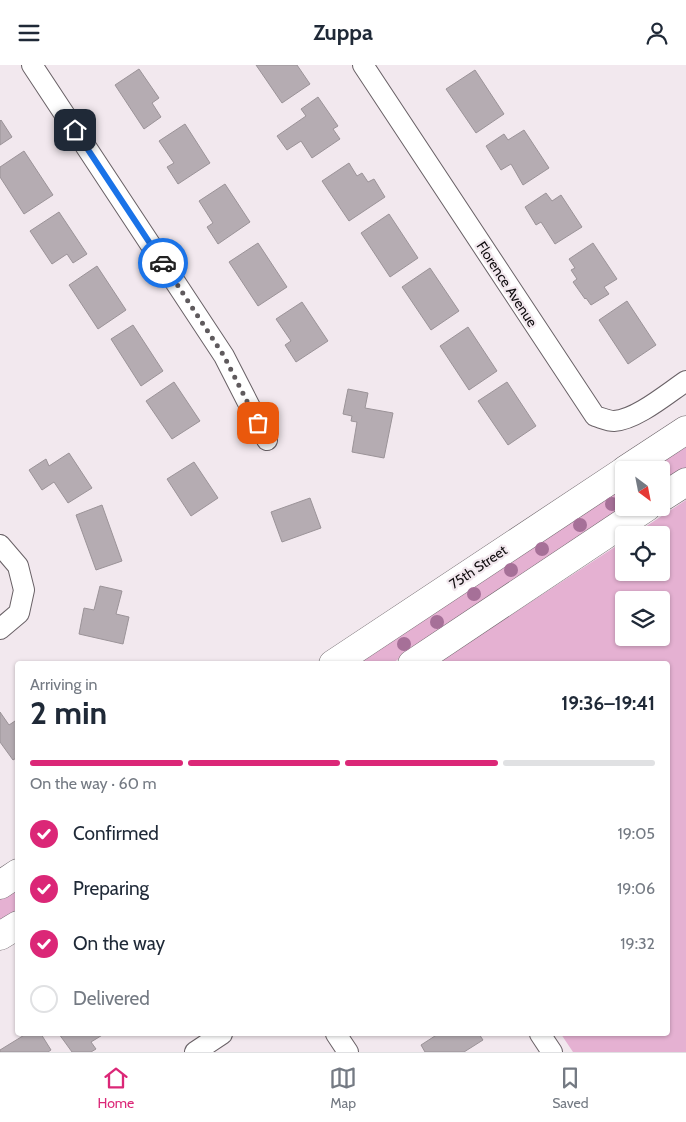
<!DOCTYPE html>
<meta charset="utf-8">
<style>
body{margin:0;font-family:Cabin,sans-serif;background:#f6f6f7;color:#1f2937;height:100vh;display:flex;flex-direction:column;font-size:19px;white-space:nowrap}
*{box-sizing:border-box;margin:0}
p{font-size:16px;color:#747a83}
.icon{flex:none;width:28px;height:28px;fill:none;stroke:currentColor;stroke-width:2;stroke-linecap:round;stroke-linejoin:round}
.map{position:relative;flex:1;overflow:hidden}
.side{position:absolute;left:15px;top:596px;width:655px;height:375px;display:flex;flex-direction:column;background:#fff;border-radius:5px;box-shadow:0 1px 4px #0004}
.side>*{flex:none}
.needle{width:32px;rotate:148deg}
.tools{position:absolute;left:615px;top:396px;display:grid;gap:10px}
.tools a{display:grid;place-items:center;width:55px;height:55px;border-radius:5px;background:#fff;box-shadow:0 1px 4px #0004;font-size:25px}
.pin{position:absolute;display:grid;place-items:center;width:42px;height:42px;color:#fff;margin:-21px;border-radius:10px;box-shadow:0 2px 8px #0006}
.courier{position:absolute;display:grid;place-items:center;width:50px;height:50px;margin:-25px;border:4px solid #1a73e8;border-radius:50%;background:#fff;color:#222;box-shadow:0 1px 6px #0007}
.summary em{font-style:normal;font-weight:800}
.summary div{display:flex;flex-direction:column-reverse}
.summary{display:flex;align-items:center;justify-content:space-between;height:85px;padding:0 15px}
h1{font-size:32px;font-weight:800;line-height:38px}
.bar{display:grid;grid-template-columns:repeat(4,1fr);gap:8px 5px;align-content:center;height:60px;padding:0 15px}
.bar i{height:6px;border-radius:4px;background:#e0e1e3}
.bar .active{background:#db2777}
.bar p{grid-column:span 4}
ol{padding:0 15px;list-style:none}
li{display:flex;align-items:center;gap:15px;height:55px}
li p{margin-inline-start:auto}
li .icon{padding:5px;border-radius:50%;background:#db2777;color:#fff;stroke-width:4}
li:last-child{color:#747a83}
li i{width:28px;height:28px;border:2px solid #e0e1e3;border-radius:50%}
header{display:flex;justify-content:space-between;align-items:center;height:65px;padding:0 15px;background:#fff;font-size:22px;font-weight:800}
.dock{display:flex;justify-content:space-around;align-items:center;height:70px;border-top:1px solid #e0e1e3;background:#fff;font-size:14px;color:#747a83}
.dock a{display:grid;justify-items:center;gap:2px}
.dock .active{color:#db2777}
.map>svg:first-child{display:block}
.green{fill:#e5b1d2;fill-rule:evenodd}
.building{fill:#b5acb2;stroke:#9b9398}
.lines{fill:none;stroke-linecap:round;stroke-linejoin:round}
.minor-casing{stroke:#696166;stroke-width:22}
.secondary-casing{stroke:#696166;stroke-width:29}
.minor{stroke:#fff;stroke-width:20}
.secondary{stroke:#fff;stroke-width:28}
.tree{fill:#a67098}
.done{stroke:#5f5a5d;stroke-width:5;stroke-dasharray:0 9}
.route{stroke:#1a73e8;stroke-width:6}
.labels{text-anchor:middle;stroke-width:4.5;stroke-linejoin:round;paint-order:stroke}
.street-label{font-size:14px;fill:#100d0f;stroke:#f2e8ee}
</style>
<header><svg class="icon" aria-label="menu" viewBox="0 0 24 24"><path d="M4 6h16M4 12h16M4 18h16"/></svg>Zuppa<svg class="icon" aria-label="person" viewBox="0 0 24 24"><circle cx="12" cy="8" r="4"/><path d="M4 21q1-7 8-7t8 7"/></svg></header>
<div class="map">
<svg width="686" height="987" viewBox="0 0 686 987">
<rect width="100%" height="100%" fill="#f2e8ee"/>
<path class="green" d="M686 379V403L661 419V405H647Z
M624 420V442L626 443 391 599H354Z
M686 435V987H573L561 969H668V599H436L624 476V508H661V470H633ZM624 535H661V572H624Z
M17 822V846L0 857V834Z"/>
<path class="building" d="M256 0H297L310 19 282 38Z
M139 4 159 33 152 38 161 52 144 64 115 20Z
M475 5 504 49 476 68 446 24Z
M318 32 338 61 333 64 340 74 312 93 301 76 287 85 277 71 306 51 301 44Z
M1 55 12 72 0 80V56Z
M185 59 210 98 178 119 167 102 174 98 159 76Z
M524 65 549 103 523 120 511 99 501 105 486 81 504 69 508 75Z
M24 86 53 130 24 149 0 112V102Z
M349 98 357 111 362 108 368 117 374 114 385 132 349 156 322 116Z
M225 119 250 157 218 179 207 162 213 158 199 136Z
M546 128 552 136 561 130 582 162 555 179 541 157 536 160 525 142Z
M59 147 87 189 73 198 67 189 52 199 30 166Z
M389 149 418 193 390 212 361 168Z
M258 178 287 222 258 241 229 197Z
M593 178 617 214 604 222 609 229 591 240 586 233 585 234 573 217 577 214 571 205 575 203 569 194Z
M97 201 126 245 98 264 69 220Z
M430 203 459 246 431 265 402 222Z
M627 236 656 280 628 299 599 255Z
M302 237 328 276 296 297 285 280 291 276 276 254Z
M133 260 163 306 141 321 111 274Z
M468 262 497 306 469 325 440 281Z
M174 317 200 356 172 374 146 336Z
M507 317 536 361 508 380 478 336Z
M348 324 368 328 365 343 393 348 384 393 352 387 357 357 351 356 352 351 343 349Z
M69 388 92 423 68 438 54 417 42 425 29 405 46 394 49 401Z
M194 397 218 433 191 451 167 414Z
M310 433 321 463 282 477 271 447Z
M102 440 122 496 96 505 76 450Z
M100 521 122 526 116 549 129 552 123 579 79 569 84 543 94 545Z
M0 647 9 660 18 654V692L13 695 0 677Z
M26 969H41L51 985 48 987H0V985Z
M59 969H104L91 977 96 984 91 987H72Z
M438 969H479L483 975 464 987H425L421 980Z"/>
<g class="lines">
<g class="minor-casing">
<path id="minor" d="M32 0 224 291 267 375
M363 0 595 351C602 353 608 356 614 356 636 355 668 328 686 316
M0 480 18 501 24 525 19 548 0 564
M336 969 348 987
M540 969 552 987
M195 987 222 969"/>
</g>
<g class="secondary-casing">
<path id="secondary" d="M625 405 686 365
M661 433 686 417
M333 599 624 406
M412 599 647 442
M0 820 18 808
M0 871 18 860"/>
</g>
<use href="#minor" class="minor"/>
<use href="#secondary" class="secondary"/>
</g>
<g class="tree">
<circle cx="612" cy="439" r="7"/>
<circle cx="580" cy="460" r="7"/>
<circle cx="542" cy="484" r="7"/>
<circle cx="511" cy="505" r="7"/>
<circle cx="474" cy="529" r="7"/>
<circle cx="437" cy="557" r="7"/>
<circle cx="404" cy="579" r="7"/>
</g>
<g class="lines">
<path class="done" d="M163 198 224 291 258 358"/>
<path class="route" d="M75 65 163 198"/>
</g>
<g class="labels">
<g class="street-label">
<text transform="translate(507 219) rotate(57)" y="5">Florence Avenue</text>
<text transform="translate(478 502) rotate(-34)" y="5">75th Street</text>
</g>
</g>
</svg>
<div class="tools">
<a><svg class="needle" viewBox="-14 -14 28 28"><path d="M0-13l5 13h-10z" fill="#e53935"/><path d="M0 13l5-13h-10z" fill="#747a83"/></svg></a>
<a><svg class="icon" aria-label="locate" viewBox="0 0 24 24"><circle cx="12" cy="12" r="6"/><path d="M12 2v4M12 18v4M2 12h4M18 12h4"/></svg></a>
<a><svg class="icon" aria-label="layers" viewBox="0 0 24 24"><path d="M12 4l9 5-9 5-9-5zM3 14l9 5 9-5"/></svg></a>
</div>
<div class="pin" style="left:258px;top:358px;background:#ea580c"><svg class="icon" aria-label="bag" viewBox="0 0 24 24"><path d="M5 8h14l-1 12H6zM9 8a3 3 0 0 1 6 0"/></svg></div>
<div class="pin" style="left:75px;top:65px;background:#1f2937"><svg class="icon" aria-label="home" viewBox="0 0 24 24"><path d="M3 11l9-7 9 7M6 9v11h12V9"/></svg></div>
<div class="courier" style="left:163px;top:198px"><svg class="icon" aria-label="car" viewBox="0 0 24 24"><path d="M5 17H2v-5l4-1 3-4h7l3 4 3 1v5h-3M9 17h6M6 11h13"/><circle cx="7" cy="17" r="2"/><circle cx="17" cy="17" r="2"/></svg></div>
<section class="side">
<div class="summary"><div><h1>2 min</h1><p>Arriving in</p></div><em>19:36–19:41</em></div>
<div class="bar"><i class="active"></i><i class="active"></i><i class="active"></i><i></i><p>On the way · 60 m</p></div>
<ol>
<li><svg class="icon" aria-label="check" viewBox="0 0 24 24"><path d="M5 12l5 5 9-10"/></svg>Confirmed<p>19:05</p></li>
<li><svg class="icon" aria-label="check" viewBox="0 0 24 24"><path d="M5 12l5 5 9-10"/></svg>Preparing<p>19:06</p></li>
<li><svg class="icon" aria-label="check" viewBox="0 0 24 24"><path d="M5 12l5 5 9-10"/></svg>On the way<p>19:32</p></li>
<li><i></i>Delivered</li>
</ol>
</section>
</div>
<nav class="dock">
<a class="active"><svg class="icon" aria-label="home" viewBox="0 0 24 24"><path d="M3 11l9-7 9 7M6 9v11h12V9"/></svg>Home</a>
<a><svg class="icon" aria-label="map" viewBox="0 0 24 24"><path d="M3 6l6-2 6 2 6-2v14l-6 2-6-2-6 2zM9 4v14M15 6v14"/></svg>Map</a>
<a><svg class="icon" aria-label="saved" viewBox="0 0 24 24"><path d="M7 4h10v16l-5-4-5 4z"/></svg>Saved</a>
</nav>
